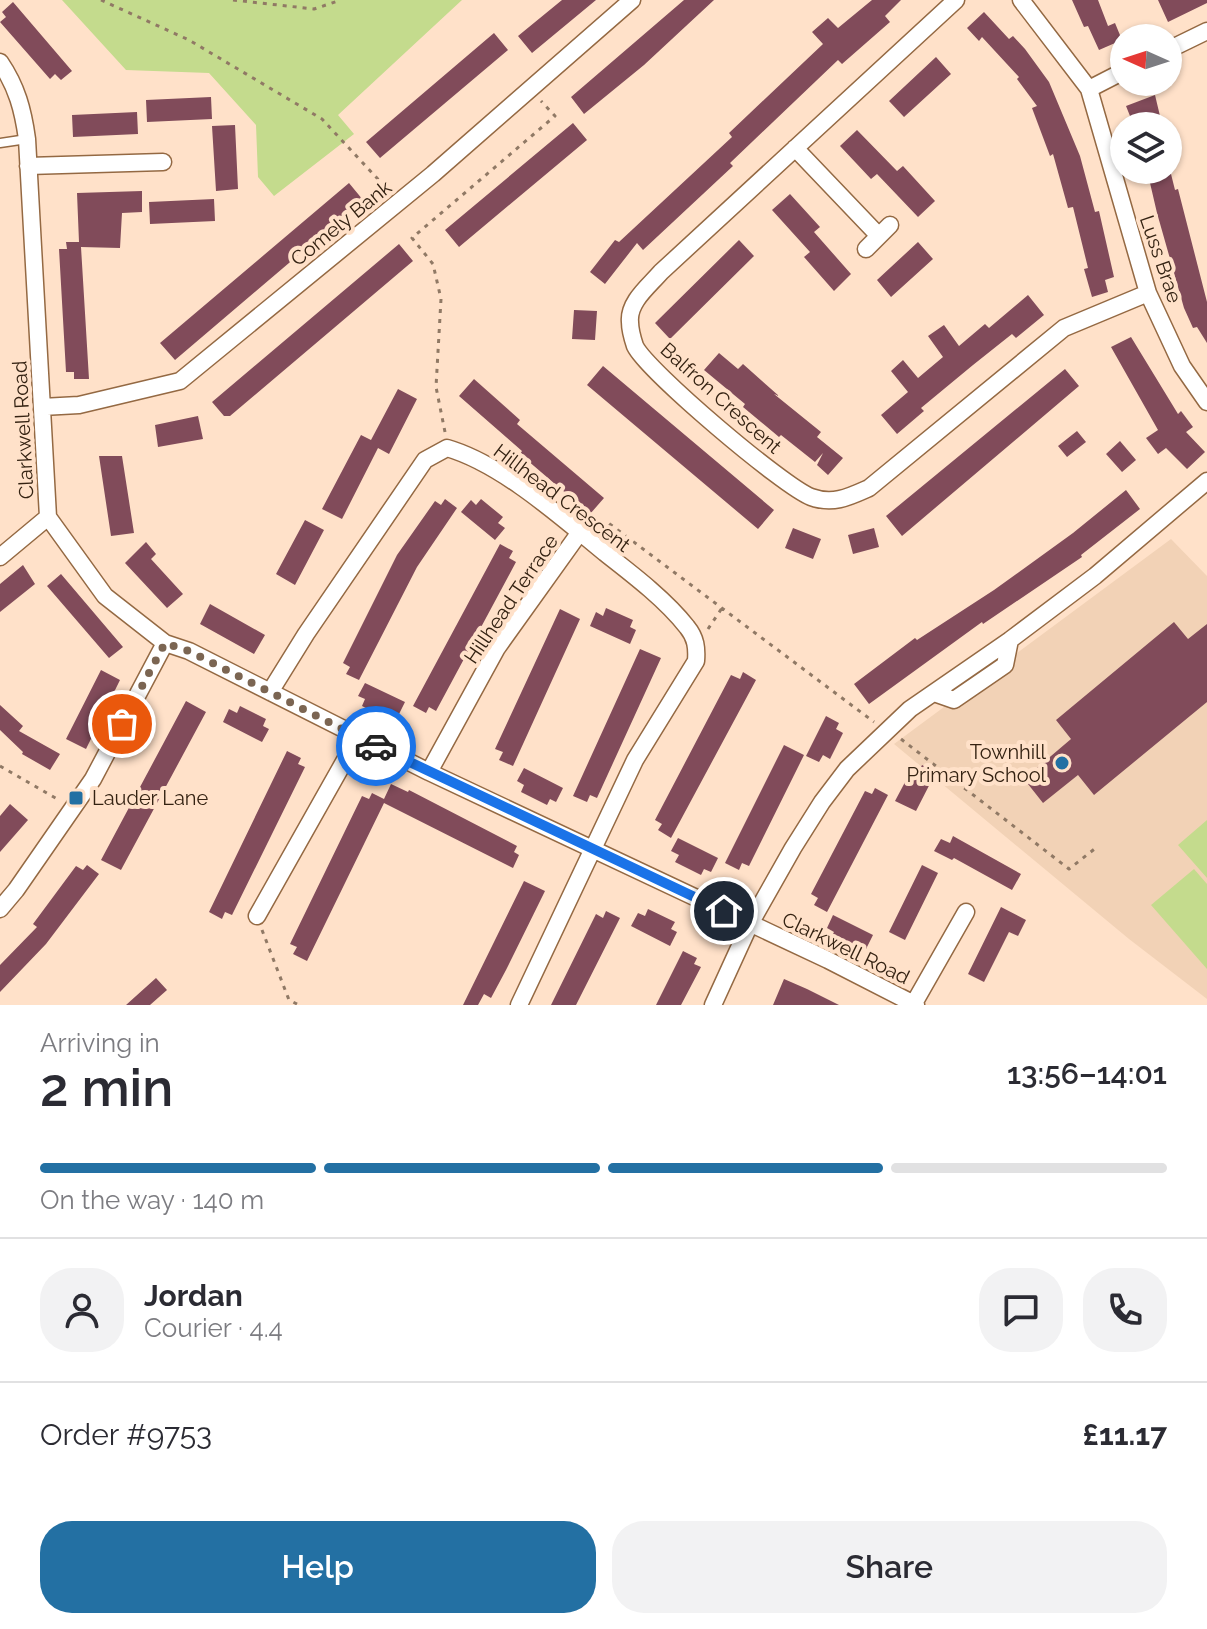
<!DOCTYPE html>
<meta charset="utf-8">
<style>
body{margin:0;font-family:Raleway,sans-serif;background:#f2f2f3;color:#2b2b33;height:100vh;display:flex;flex-direction:column;font-size:30px;white-space:nowrap}
*{box-sizing:border-box;margin:0}
p{font-size:26px;color:#7c7c81}
.icon{flex:none;width:44px;height:44px;fill:none;stroke:currentColor;stroke-width:2;stroke-linecap:round;stroke-linejoin:round}
.map{position:relative;height:1005px;overflow:hidden}
.sheet{display:flex;flex-direction:column;background:#fff;flex:1}
.sheet>*{flex:none}
.needle{width:52px;rotate:273deg}
.buttons{position:absolute;left:1110px;top:24px;display:grid;gap:16px}
.buttons a{display:grid;place-items:center;width:72px;height:72px;border-radius:50%;background:#fff;box-shadow:0 2px 6px #0004;font-size:40px}
.pin{position:absolute;display:grid;place-items:center;width:68px;height:68px;color:#fff;margin:-34px;border:4px solid #fff;border-radius:50%;box-shadow:0 2px 8px #0007}
.courier{position:absolute;display:grid;place-items:center;width:80px;height:80px;margin:-40px;border:6px solid #1a73e8;border-radius:50%;background:#fff;color:#222;box-shadow:0 2px 10px #0007}
.head em{font-style:normal;font-weight:600}
.head div{display:flex;flex-direction:column-reverse}
.head{display:flex;align-items:center;justify-content:space-between;height:136px;padding:0 40px}
h1{font-size:52px;font-weight:600;line-height:60px}
.bar{display:grid;grid-template-columns:repeat(4,1fr);gap:12px 8px;align-content:center;height:96px;padding:0 40px}
.bar i{height:10px;border-radius:6px;background:#e1e1e2}
.bar .on{background:#2370a3}
.bar p{grid-column:span 4}
.line{display:flex;align-items:center;gap:20px;padding:0 40px;border-top:2px solid #e1e1e2}
.line div{flex:1}
.round{display:grid;place-items:center;flex:none;width:84px;height:84px;border-radius:32px;background:#f2f2f3}
.action{display:flex;gap:16px;margin-top:auto;padding:16px 40px}
.action a{flex:1;height:92px;border-radius:32px;background:#2370a3;color:#fff;font-size:32px;font-weight:600;line-height:92px;text-align:center}
.action a+a{background:#f2f2f3;color:#2b2b33}
.map>svg:first-child{display:block}
.built{fill:#f2d2b6}
.green{fill:#c4db8d}
.building{fill:#814b5a}
.lines{fill:none;stroke-linecap:round;stroke-linejoin:round}
.lane-casing{stroke:#946943;stroke-width:11}
.street-casing{stroke:#946943;stroke-width:19}
.path{stroke:#907965;stroke-width:3;stroke-dasharray:4 6;stroke-linecap:butt}
.lane{stroke:#fff;stroke-width:8}
.street{stroke:#fff;stroke-width:16}
.done{stroke:#7b6552;stroke-width:8;stroke-dasharray:0 14.4}
.route{stroke:#1a73e8;stroke-width:10}
.poi-dot{fill:#2370a3;stroke:#ffe1c9;stroke-width:3}
.labels{text-anchor:middle;stroke-width:8;stroke-linejoin:round;paint-order:stroke}
.street-label{font-size:20px;fill:#342212;stroke:#ffe1c9}
.poi-label{font-size:20px;fill:#342212;stroke:#ffe1c9;text-anchor:end}
</style>
<div class="map">
<svg width="1207" height="1005" viewBox="0 0 1207 1005">
<rect width="100%" height="100%" fill="#ffe1c9"/>
<path class="built" d="M1171 539 1207 576V999L1129 939 894 744Z"/>
<path class="green" d="M62 0H462L338 115 354 134 274 196 258 177 256 125 209 73 126 70Z
M1207 820V878L1178 845Z
M1194 869 1207 884V969L1151 905Z"/>
<path class="building" d="M562 0H596L532 53 518 36Z
M684 0H714L644 65 584 114 571 97Z
M872 0H901L885 16 890 22 842 64 838 60 730 163 733 166 643 250 637 243 605 284 590 272 615 240 619 242 732 137 729 133 823 44 812 32 828 18 838 28Z
M1072 0H1098L1108 26 1115 23 1122 40 1099 50 1088 26 1084 27Z
M1158 0H1207V3L1168 22Z
M13 2 72 71 61 80 55 74 50 79 0 22 6 17 2 12Z
M984 12 1009 39 1013 36 1025 49 1049 82 1080 156 1095 212 1099 211 1114 277 1105 280 1108 292 1092 297 1084 269 1088 268 1073 207 1068 208 1053 154 1050 156 1032 108 1037 106 1017 79 1019 77 982 37 979 41 967 28Z
M494 33 508 50 380 158 366 142Z
M936 57 951 74 904 117 889 101Z
M1155 95 1160 116 1134 126 1126 106Z
M211 97 212 119 147 122 146 100Z
M137 112 138 134 73 137 72 115Z
M573 123 587 140 459 247 445 230Z
M235 125 238 189 216 191 212 126Z
M857 130 897 171 903 166 935 201 918 217 877 174 871 179 840 146Z
M1147 170H1170L1175 190 1178 189 1207 302V343L1197 327 1193 328 1184 308 1157 213Z
M349 183 363 200 175 360 160 343Z
M142 191V212L122 213 120 248 81 247 89 379H74V372H66L59 249H67L66 242H79L77 193Z
M790 194 820 227 814 232 851 274 834 291 804 257 810 252 772 210Z
M214 199 215 221 150 224 149 202Z
M739 240 754 256 670 339 655 323Z
M918 242 933 259 891 297 877 280Z
M399 244 413 261 230 416H224L212 402Z
M1028 295 1044 315 1016 338 1012 334 973 365 921 408 924 411 897 434 881 415 908 392 891 371 903 360 918 378 943 357 928 336 944 325 959 346 985 324 989 328Z
M574 310 597 311 595 340 572 339Z
M1131 337 1178 414 1181 411 1193 427 1186 432 1205 452 1187 469 1166 448 1158 454 1146 438 1158 430 1111 347Z
M719 353 738 369 743 364 779 396 774 394 821 432 817 437 843 458 828 475 817 465 823 453 815 462 781 435 779 437 743 407 745 404 704 370Z
M603 366 774 510 758 529 587 385Z
M1065 369 1079 386 902 536 886 516Z
M474 379 520 420 517 424 604 498 590 514 520 454 522 451 459 396Z
M398 389 417 399 389 454 378 448 342 519 322 509 361 435 371 440Z
M198 416 203 439 158 447 155 425Z
M1077 431 1086 442 1067 457 1058 446Z
M1120 441 1136 460 1122 472 1106 454Z
M99 456H122L134 533 111 536Z
M1126 490 1140 509 1081 555 1082 557 983 624 982 622 869 704 854 684 915 638 917 640 994 590 1073 533Z
M445 499 457 508 417 567 359 680 346 674 350 667 343 663 397 555 435 501 441 505Z
M481 499 503 517 498 523 505 528 495 540 461 512 471 500 476 505Z
M305 520 324 530 295 585 276 574Z
M793 528 821 539 813 559 785 548Z
M874 528 879 547 853 554 848 535Z
M146 542 156 554 151 559 183 594 167 608 125 563Z
M500 544 513 551 509 558 516 562 436 711 429 707 426 713 413 706Z
M23 565 35 584 0 612V584Z
M61 574 123 647 109 658 47 586Z
M210 604 265 635 254 654 200 624Z
M606 608 633 620 630 627 636 630 630 644 590 626 596 612 603 616Z
M560 609 580 619 513 766 499 760 503 752 495 749Z
M1174 622 1188 639 1207 624V702L1094 795 1078 775 1043 803 1024 779 1071 739 1056 720Z
M640 649 661 658 597 798 590 795 587 802 573 796Z
M101 670 120 680 86 749 66 739Z
M743 672 756 680 671 838 658 830 662 824 655 820 731 675 740 679Z
M365 683 405 702 398 716 391 713 388 719 362 706 365 699 358 696Z
M186 701 206 712 121 870 101 860Z
M0 705 23 726 19 731 60 754 50 770 22 754 23 752 0 730Z
M240 706 266 719 263 726 269 729 262 742 223 722 229 709 237 713Z
M826 716 839 723 836 729 843 733 830 759 823 755 819 762 806 756Z
M784 745 804 755 749 866 742 863 739 870 725 863Z
M287 751 301 758 298 764 305 767 232 915 225 912 222 919 209 912Z
M922 765 936 772 916 811 895 801 912 769 919 772Z
M524 768 563 788 556 802 550 799 547 805 521 792 524 785 517 781Z
M391 784 408 792 409 790 517 846 514 852 519 855 513 868 384 803 307 961 293 954 297 947 290 944 362 796 369 799 372 793 384 799Z
M875 788 888 795 827 912 814 905 818 898 811 894 865 791 872 794Z
M10 804 28 820 0 852V816Z
M953 836 1021 874 1012 890 954 858 952 860 934 851 941 839 950 843Z
M678 838 718 858 711 872 704 869 701 875 675 862 679 855 671 851Z
M87 865 99 874 46 944 0 992V965L37 927 33 924 76 866 83 870Z
M922 865 938 873 905 940 889 932Z
M524 881 545 891 506 970 491 998 484 994 478 1005H463Z
M1001 907 1026 920 1018 936 1009 932 984 982 968 974Z
M648 909 675 922 671 929 677 932 670 946 631 926 638 913 645 916Z
M606 911 620 918 576 1005H551L596 914 603 918Z
M833 915 873 935 866 949 860 945 856 952 830 939 834 932 827 928Z
M683 951 697 958 694 964 701 967 681 1005H656Z
M156 978 167 990 150 1005H126Z
M784 979 807 989 839 1005H773Z"/>
<g class="lines">
<g class="lane-casing">
<path id="lane" d="M0 143 27 139"/>
</g>
<g class="street-casing">
<path id="street" d="M956 0 661 272C649 286 628 302 630 322 630 329 633 340 635 346 647 371 784 487 811 497 833 505 849 497 869 488L1064 328 1148 293
M1021 0 1089 89 1148 293 1182 366 1207 402
M1168 50 1207 31
M0 62C17 87 23 110 27 139L48 517 105 596 165 643 189 651 429 772 828 960 916 1005
M1089 89 1124 71
M795 148 879 236
M28 166 163 162
M866 249 890 225
M42 407 79 405 180 381 433 174 632 0
M0 557 48 517
M270 692 306 634 425 460 447 448C502 464 561 517 605 553 632 574 666 600 687 627 696 638 697 648 696 661L635 760 519 1005
M934 693 954 700 1005 665 1010 640
M429 772 497 648 580 532
M0 909 16 890 93 779 165 643
M257 916 358 737
M713 1005 750 924 793 848 822 802 847 769 910 709 1010 640 1095 576 1207 481
M913 1005 966 912"/>
</g>
<path class="path" d="M101 0 189 40 322 119 388 190
M233 0 314 9 341 0
M445 432 436 387 441 299 433 264 412 238 555 116 541 101
M603 528 607 522 874 722
M708 629 722 608
M901 739 1069 869 1097 847
M0 766 59 800
M262 930 289 1000 299 1005"/>
<use href="#lane" class="lane"/>
<use href="#street" class="street"/>
</g>
<g class="lines">
<path class="done" d="M122 724 165 643 189 651 376 746"/>
<path class="route" d="M376 746 724 911"/>
</g>
<g class="poi-dot">
<circle cx="1062" cy="763" r="8"/>
<rect x="68" y="790" width="16" height="16" rx="4"/>
</g>
<g class="labels">
<g class="street-label">
<text transform="translate(341 223) rotate(-39)" y="7">Comely Bank</text>
<text transform="translate(1161 259) rotate(71)" y="7">Luss Brae</text>
<text transform="translate(721 398) rotate(42)" y="7">Balfron Crescent</text>
<text transform="translate(23 430) rotate(-93)" y="7">Clarkwell Road</text>
<text transform="translate(562 498) rotate(37)" y="7">Hillhead Crescent</text>
<text transform="translate(511 599) rotate(-56)" y="7">Hillhead Terrace</text>
<text transform="translate(846 948) rotate(26)" y="7">Clarkwell Road</text>
</g>
<g class="poi-label">
<text x="1046" y="759">Townhill<tspan x="1046" dy="23">Primary School</tspan></text>
<text x="92" y="805" text-anchor="start">Lauder Lane</text>
</g>
</g>
</svg>
<div class="buttons">
<a><svg class="needle" viewBox="-14 -14 28 28"><path d="M0-13l5 13h-10z" fill="#e53935"/><path d="M0 13l5-13h-10z" fill="#7c7c81"/></svg></a>
<a><svg class="icon" aria-label="layers" viewBox="0 0 24 24"><path d="M12 4l9 5-9 5-9-5zM3 14l9 5 9-5"/></svg></a>
</div>
<div class="pin" style="left:122px;top:724px;background:#ea580c"><svg class="icon" aria-label="bag" viewBox="0 0 24 24"><path d="M5 8h14l-1 12H6zM9 8a3 3 0 0 1 6 0"/></svg></div>
<div class="pin" style="left:724px;top:911px;background:#1f2937"><svg class="icon" aria-label="home" viewBox="0 0 24 24"><path d="M3 11l9-7 9 7M6 9v11h12V9"/></svg></div>
<div class="courier" style="left:376px;top:746px"><svg class="icon" aria-label="car" viewBox="0 0 24 24"><path d="M5 17H2v-5l4-1 3-4h7l3 4 3 1v5h-3M9 17h6M6 11h13"/><circle cx="7" cy="17" r="2"/><circle cx="17" cy="17" r="2"/></svg></div>
</div>
<section class="sheet">
<div class="head"><div><h1>2 min</h1><p>Arriving in</p></div><em>13:56–14:01</em></div>
<div class="bar"><i class="on"></i><i class="on"></i><i class="on"></i><i></i><p>On the way · 140 m</p></div>
<div class="line" style="height:144px"><a class="round"><svg class="icon" aria-label="person" viewBox="0 0 24 24"><circle cx="12" cy="8" r="4"/><path d="M4 21q1-7 8-7t8 7"/></svg></a><div><b>Jordan</b><p>Courier · 4.4</p></div><a class="round"><svg class="icon" aria-label="chat" viewBox="0 0 24 24"><path d="M4 5h16v11H9l-5 4z"/></svg></a><a class="round"><svg class="icon" aria-label="phone" viewBox="0 0 24 24"><path d="M5 4h4l2 5-3 2q2 4 5 5l2-3 5 2v4C11 20 4 13 5 4z"/></svg></a></div>
<div class="line" style="height:104px"><div>Order #9753</div><b>£11.17</b></div>
<div class="action"><a>Help</a><a>Share</a></div>
</section>
